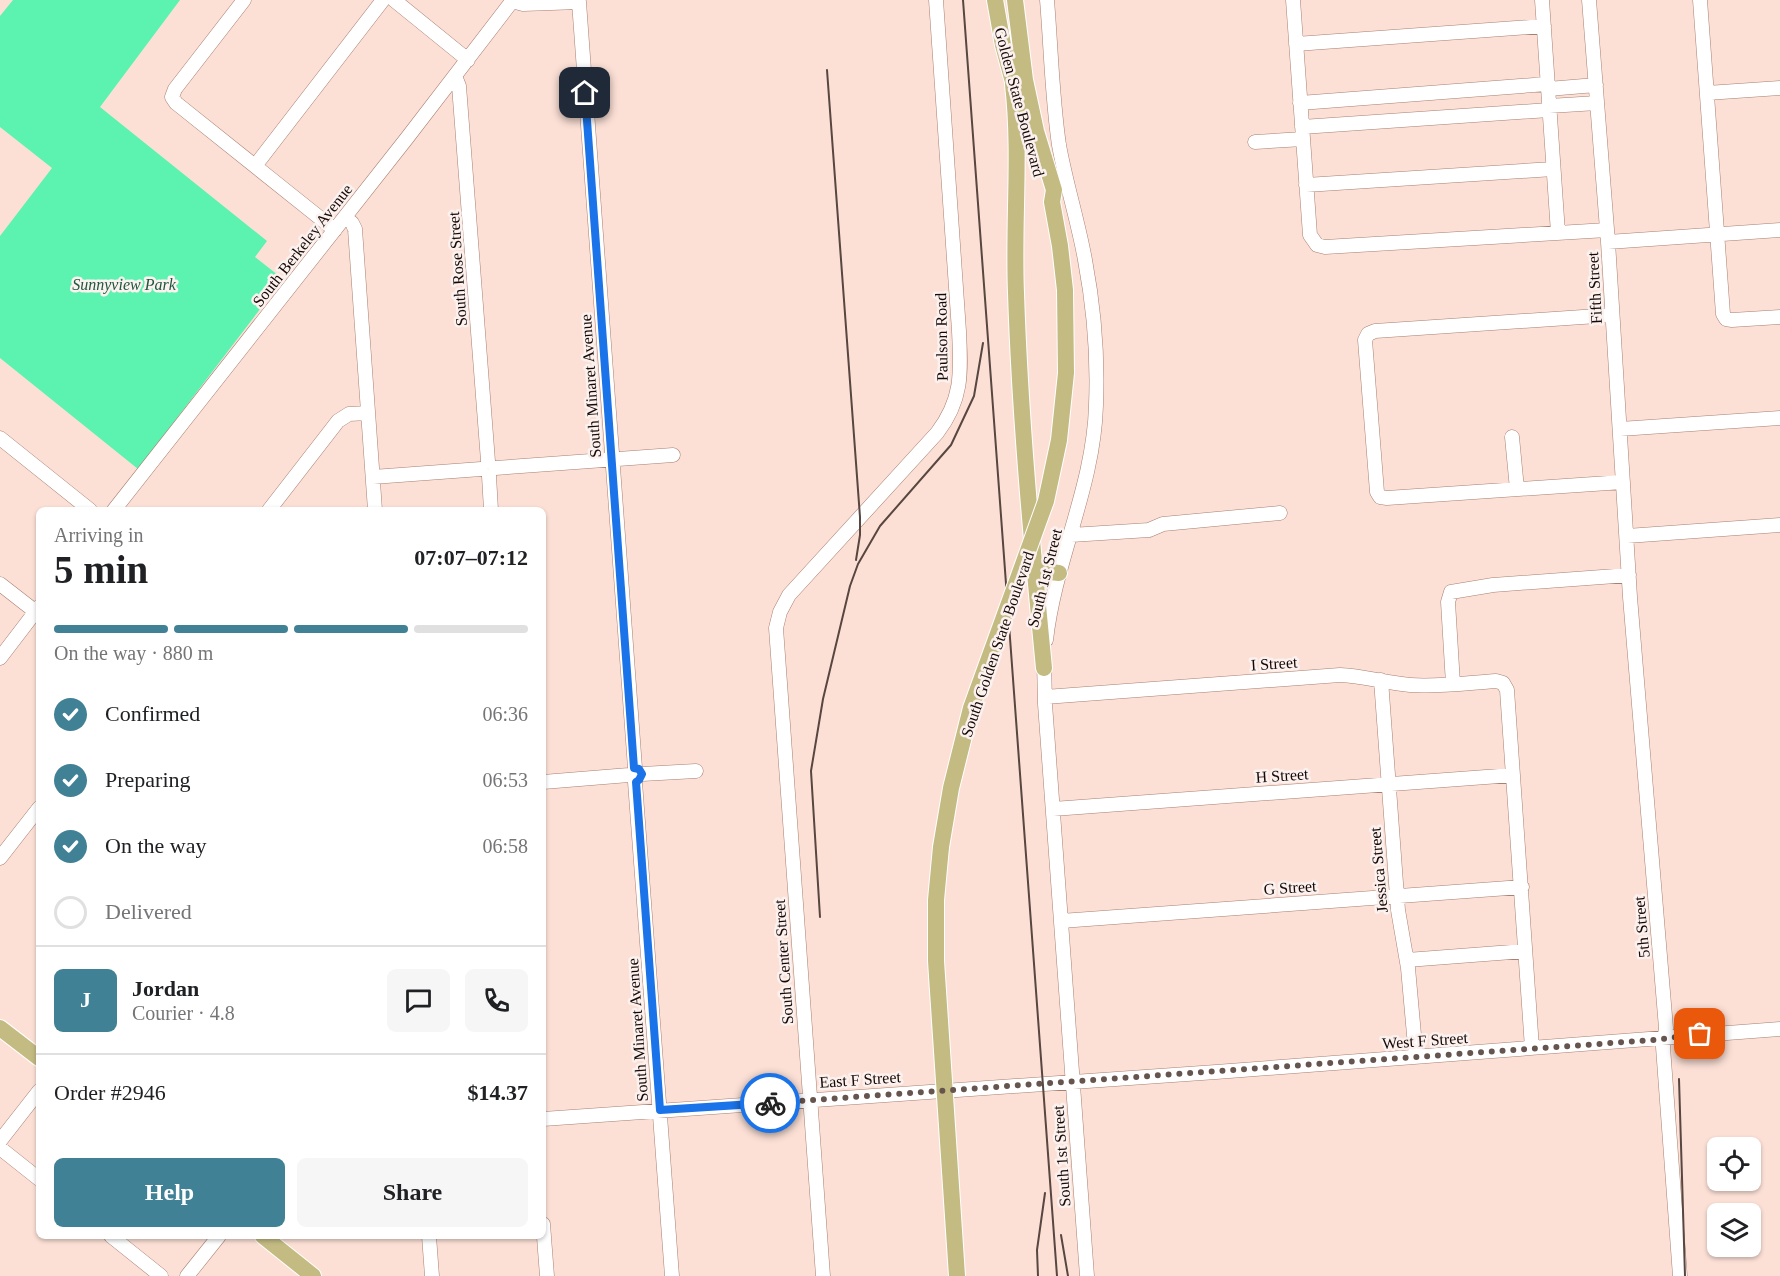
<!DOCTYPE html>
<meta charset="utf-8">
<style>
body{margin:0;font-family:"Times New Roman",serif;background:#f6f6f6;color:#202124;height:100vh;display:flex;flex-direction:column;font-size:22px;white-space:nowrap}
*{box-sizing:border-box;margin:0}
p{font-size:20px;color:#757577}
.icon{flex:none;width:33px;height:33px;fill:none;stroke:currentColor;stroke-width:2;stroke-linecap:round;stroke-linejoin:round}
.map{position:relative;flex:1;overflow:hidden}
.drawer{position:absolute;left:36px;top:507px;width:510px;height:732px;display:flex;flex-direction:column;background:#fff;border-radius:9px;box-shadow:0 2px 4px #0004}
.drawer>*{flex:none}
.fabs{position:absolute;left:1707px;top:1137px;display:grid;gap:12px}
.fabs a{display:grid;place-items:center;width:54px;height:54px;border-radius:9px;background:#fff;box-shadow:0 2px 4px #0004;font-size:30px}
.pin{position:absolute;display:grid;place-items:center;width:51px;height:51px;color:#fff;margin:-26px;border-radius:12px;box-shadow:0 3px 9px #0006}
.courier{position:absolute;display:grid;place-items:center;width:60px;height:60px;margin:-30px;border:4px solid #1a73e8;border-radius:50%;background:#fff;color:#222;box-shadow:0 2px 8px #0007}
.summary em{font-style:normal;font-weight:800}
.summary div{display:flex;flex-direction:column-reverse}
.summary{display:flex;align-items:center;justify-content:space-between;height:102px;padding:0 18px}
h1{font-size:39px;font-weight:800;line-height:45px}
.bar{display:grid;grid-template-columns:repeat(4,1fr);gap:9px 6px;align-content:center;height:72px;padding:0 18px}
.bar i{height:8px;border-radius:4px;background:#e0e0e0}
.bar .on{background:#418195}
.bar p{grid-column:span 4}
.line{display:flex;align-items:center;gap:15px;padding:0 18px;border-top:2px solid #e0e0e0}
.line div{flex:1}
.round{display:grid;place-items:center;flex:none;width:63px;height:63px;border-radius:9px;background:#f6f6f6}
ol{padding:0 18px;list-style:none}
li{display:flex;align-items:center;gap:18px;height:66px}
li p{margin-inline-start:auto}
li .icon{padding:6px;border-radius:50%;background:#418195;color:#fff;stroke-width:4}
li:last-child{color:#757577}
li i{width:33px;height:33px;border:3px solid #e0e0e0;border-radius:50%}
.primary-button{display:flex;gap:12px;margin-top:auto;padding:12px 18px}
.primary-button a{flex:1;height:69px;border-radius:9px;background:#418195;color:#fff;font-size:24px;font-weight:800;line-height:69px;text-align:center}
.primary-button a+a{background:#f6f6f6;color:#202124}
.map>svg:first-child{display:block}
.green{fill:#5cf2af}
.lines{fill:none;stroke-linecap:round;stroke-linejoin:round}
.minor-casing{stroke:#a87f70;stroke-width:15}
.major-casing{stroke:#fff;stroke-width:18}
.minor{stroke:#fff;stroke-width:14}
.major{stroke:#c4bb83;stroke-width:16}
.rail{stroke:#584640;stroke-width:2}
.major-bridge-casing{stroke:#fff;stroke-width:18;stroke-linecap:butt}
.major-bridge{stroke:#c4bb83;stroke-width:16}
.done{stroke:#66544e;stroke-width:6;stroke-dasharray:0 10.8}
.route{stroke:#1a73e8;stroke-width:8}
.labels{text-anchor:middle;stroke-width:5;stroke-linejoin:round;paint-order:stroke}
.street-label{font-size:16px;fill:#160804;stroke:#fbf1ee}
.park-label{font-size:16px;font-style:italic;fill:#1c573d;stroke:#fbf1ee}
</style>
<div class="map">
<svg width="1780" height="1276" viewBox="0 0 1780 1276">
<rect width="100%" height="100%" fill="#fce0d6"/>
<path class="green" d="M13 0H180L100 107 267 241 255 257 283 279 138 469 0 358V236L52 168 0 127V16Z"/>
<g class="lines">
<g class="minor-casing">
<path id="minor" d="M244 0 175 89 172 97 176 103 335 230
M394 0 468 60
M1293 0 1310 235 1317 245 1325 247 1607 230
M1542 0 1558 233
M1589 0 1608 242 1630 597 1666 1028 1663 1047 1680 1276
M1700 0 1723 314 1726 319 1732 320 1780 317
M512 1 523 4 579 2 635 768
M1296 44 1544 26
M455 76 459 86 488 461
M1548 89 1596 85
M1707 93 1780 88
M1300 103 1547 84
M1549 106 1597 103
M1302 127 1549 110
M1255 142 1303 139
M255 166 383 0
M1306 185 1553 169
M345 217 352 223 355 229 375 510
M1608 242 1780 230
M1612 315 1375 331 1368 334 1365 340 1377 492 1380 497 1387 498 1623 482
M1620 429 1780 418
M1512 437 1517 489
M0 438 90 510
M495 468 673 455
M489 476 491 510
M373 477 481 469
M114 510 407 138 513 0
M269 510 338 421 349 414 368 413
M1071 535 1149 530 1163 524 1280 513
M1627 536 1780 525
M0 584 36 612
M1046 640C1055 560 1094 486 1096 405 1098 357 1094 308 1085 260 1078 221 1066 184 1059 145 1052 97 1051 48 1047 0
M0 658 39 607
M1044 659 1045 704 1087 1276
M1381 680 1398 910 1408 968 1416 1057
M1453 684 1448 602 1451 592 1493 585 1629 575
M1045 697 1340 675C1364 676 1386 683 1410 685 1438 687 1467 683 1496 681L1503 683 1507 690 1532 1048
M642 774 696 771
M543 782 629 775
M635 782 672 1276
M1053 809 1513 775
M0 858 39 808
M1061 921 1522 887
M1407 960 1525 951
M543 1119 1216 1072 1780 1029
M0 1141 39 1091
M0 1148 39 1179
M543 1224 547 1276
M111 1236 161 1276
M429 1236 432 1276
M187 1276 219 1236
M823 1276 776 628 780 612 789 595 937 433C963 399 961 372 959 331L936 0"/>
</g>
<g class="major-casing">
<path id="major" d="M995 0 1003 45 1016 93
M1015 0 1025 80 1036 131 1054 190 1052 202 1060 246 1065 290 1066 373
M1013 84C1021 153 1013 223 1016 293 1020 418 1032 544 1044 668
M1034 563 1041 571 1059 573
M941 847 936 900V961L957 1276
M0 1028 39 1058
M263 1236 313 1276"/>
</g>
<use href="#minor" class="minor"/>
<use href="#major" class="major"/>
<path class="rail" d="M963 0 1057 1276
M827 70 860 517V535L856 560
M820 917 811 771 823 699 850 586 858 564 880 526 951 445 974 396 983 343
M1679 1079 1685 1276
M1061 1235 1068 1276
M1038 1276 1037 1250 1045 1193"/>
<g class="major-bridge-casing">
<path id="major-bridge" d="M941 847 951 788 971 708 1046 501 1059 440 1066 373"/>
</g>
<use href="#major-bridge" class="major-bridge"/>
</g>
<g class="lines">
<path class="done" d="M770 1103 1654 1040 1700 1034"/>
<path class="route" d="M585 93 634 768 639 769 642 774 639 780 636 782 660 1110 770 1103"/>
</g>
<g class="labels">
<g class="street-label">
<text transform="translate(1020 102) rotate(75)" y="6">Golden State Boulevard</text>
<text transform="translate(302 245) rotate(-52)" y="6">South Berkeley Avenue</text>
<text transform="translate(457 269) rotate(-94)" y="6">South Rose Street</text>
<text transform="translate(1594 288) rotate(-93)" y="6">Fifth Street</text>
<text transform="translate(941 337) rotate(-91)" y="6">Paulson Road</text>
<text transform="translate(590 386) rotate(-94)" y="6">South Minaret Avenue</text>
<text transform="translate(1044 578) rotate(-76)" y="6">South 1st Street</text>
<text transform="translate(997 644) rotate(-71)" y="6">South Golden State Boulevard</text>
<text transform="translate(1274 663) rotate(-4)" y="6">I Street</text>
<text transform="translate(1282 775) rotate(-4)" y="6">H Street</text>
<text transform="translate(1378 870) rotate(-95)" y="6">Jessica Street</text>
<text transform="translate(1290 887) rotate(-4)" y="6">G Street</text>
<text transform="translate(1641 927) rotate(-95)" y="6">5th Street</text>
<text transform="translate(783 962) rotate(-94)" y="6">South Center Street</text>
<text transform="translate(637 1030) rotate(-94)" y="6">South Minaret Avenue</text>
<text transform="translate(1425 1040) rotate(-4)" y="6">West F Street</text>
<text transform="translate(860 1079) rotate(-4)" y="6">East F Street</text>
<text transform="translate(1061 1156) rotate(-94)" y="6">South 1st Street</text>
</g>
<g class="park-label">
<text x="124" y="290">Sunnyview Park</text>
</g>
</g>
</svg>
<div class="fabs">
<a><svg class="icon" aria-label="locate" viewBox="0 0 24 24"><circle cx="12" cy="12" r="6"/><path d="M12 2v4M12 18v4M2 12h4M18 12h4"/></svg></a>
<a><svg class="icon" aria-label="layers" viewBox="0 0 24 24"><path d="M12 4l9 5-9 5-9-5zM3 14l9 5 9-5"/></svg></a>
</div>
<div class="pin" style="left:1700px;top:1034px;background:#ea580c"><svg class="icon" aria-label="bag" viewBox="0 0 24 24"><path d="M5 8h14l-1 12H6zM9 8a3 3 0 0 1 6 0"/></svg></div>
<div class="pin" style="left:585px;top:93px;background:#1f2937"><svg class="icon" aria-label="home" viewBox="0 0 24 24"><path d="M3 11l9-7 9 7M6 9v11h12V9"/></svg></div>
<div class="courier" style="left:770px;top:1103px"><svg class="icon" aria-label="bike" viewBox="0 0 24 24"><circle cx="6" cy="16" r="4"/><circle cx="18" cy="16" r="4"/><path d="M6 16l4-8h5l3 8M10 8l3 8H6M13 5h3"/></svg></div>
<section class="drawer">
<div class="summary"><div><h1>5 min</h1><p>Arriving in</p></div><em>07:07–07:12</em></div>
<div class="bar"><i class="on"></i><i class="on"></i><i class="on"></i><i></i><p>On the way · 880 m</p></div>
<ol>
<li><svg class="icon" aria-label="check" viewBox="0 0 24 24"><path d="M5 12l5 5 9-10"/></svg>Confirmed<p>06:36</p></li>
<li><svg class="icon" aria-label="check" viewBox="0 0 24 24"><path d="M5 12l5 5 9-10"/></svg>Preparing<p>06:53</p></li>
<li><svg class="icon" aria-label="check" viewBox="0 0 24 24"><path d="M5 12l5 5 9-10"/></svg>On the way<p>06:58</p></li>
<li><i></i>Delivered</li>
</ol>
<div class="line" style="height:108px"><b class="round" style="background:#418195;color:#fff">J</b><div><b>Jordan</b><p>Courier · 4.8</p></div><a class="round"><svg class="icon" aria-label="chat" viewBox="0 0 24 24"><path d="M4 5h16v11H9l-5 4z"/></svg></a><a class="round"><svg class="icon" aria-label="phone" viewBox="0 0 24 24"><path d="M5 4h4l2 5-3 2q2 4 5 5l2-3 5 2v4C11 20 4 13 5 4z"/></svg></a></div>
<div class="line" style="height:78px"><div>Order #2946</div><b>$14.37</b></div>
<div class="primary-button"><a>Help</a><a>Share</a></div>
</section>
</div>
